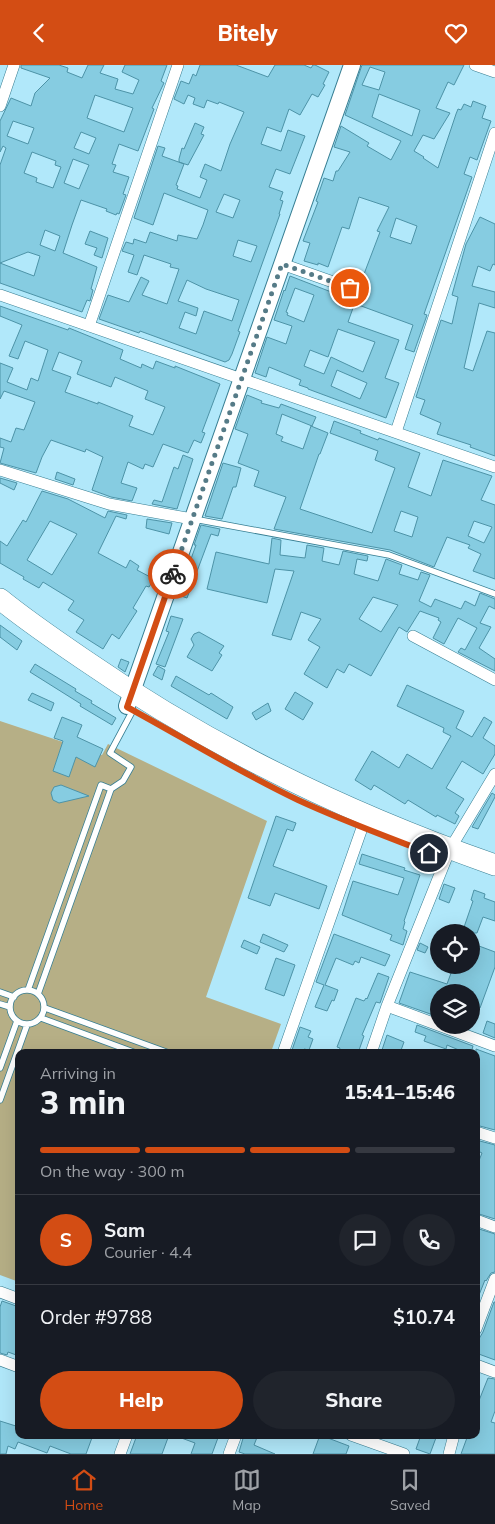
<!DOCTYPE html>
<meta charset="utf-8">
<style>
body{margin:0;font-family:Mulish,sans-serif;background:#20242c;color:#f1f3f6;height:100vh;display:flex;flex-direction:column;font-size:19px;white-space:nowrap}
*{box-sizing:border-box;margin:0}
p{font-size:16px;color:#9ea1a6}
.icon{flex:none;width:28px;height:28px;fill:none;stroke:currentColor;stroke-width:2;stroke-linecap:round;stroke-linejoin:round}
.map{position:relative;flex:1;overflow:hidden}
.details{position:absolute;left:15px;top:984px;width:465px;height:390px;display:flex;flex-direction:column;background:#171b24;border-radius:10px;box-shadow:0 5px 20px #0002}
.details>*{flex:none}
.tools{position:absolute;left:430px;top:859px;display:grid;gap:10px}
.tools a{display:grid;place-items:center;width:50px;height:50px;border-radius:50%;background:#171b24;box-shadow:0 5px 20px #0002;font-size:25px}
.pin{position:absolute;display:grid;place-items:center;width:42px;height:42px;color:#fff;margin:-21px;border:2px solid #fff;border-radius:50%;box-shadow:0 1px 5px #0007}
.courier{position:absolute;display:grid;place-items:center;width:50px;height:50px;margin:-25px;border:4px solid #d34d14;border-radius:50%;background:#fff;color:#222;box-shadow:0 1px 6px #0007}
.head em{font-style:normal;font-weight:800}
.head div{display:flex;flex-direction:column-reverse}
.head{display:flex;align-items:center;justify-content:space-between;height:85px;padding:0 25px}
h1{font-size:32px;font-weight:800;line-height:38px}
.bar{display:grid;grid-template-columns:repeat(4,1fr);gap:8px 5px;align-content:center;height:60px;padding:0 25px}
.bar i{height:6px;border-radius:4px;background:#363941}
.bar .current{background:#d34d14}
.bar p{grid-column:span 4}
.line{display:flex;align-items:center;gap:12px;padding:0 25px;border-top:1px solid #363941}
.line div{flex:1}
.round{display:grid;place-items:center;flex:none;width:52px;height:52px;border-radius:26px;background:#20242c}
.button{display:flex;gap:10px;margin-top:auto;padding:10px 25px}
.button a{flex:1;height:58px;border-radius:30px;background:#d34d14;color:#fff;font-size:20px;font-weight:800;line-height:58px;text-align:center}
.button a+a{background:#20242c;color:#f1f3f6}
header{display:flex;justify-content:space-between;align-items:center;height:65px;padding:0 25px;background:#d34d14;color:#fff;font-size:22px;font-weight:800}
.tabs{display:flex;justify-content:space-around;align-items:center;height:70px;border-top:1px solid #363941;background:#171b24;font-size:14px;color:#9ea1a6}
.tabs a{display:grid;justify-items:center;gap:2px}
.tabs .current{color:#d34d14}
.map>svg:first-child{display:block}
.green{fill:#b6af86}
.building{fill:#86cce1;stroke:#4d93a7;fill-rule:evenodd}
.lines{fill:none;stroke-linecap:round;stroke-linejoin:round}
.lane-casing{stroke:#377e92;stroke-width:7}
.street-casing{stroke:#377e92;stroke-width:12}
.secondary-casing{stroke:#377e92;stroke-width:18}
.highway-casing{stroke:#377e92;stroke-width:22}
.lane{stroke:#fff;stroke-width:5.5}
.street{stroke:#fff;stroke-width:11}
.secondary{stroke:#fff;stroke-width:16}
.highway{stroke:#fff;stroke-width:21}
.done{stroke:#557b87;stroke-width:5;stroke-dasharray:0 9}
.route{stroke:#d34d14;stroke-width:6}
</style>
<header><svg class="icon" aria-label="back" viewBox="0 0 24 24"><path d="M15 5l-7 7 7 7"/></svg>Bitely<svg class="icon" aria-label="heart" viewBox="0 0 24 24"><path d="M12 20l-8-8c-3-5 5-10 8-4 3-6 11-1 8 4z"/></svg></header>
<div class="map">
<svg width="495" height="1389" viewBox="0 0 495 1389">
<rect width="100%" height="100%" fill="#b1e8fa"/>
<path class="green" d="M0 656 102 690 108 679 267 756 206 932 281 959 271 987 19 988V1217L0 1210Z"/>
<path class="building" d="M21 0H59L68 3 67 7 82 13 88 0H104L100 8 118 14 115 24 133 29 139 15 122 7 125 0H167L161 16 164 18 152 43 154 44 138 86 119 79 112 99 116 100 113 107 129 112 123 129 126 130 119 149 117 148 116 150 106 146 107 144 81 135 72 160 63 188 97 202 91 224 93 225 90 236 87 235 82 247 0 218V198L34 211 40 191 28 187 0 198V100L6 83 3 81 0 87V56L11 33 31 41 35 28 50 13 21 3ZM95 30 133 43 124 67 87 53ZM13 56 34 63 28 79 7 71ZM81 67 96 73 89 89 74 83ZM32 87 56 96 55 100 61 102 53 123 36 117 37 113 24 108ZM73 94 89 100 79 124 64 118ZM45 165 60 171 55 186 40 180Z
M200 0H236L268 12 275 0H304L311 3 313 0H315L329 7 323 19 325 20 318 32 312 29 300 50 289 44 281 67 267 62 261 79 281 86 288 65 305 71 290 109 276 104 269 122 283 127 280 135 283 136 279 149H280L238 266 240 267 232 289 229 295 225 297 140 266 139 268 99 254 108 230 129 237 141 212 149 216 142 230 167 239 179 204 170 202 171 199 144 190 137 210 128 207 134 190 122 186 126 177 133 179 134 174 146 178 150 167 177 176 178 170 197 174 203 160 208 145 164 128 153 160 134 153 158 81 165 83 162 91 184 99 176 120 178 121 177 124 200 133 207 115 200 112 205 99 221 106 230 79 244 47 219 37 218 39 207 35 204 43 193 39 195 33 188 30 184 39 174 34 181 16 189 19 193 9 196 11ZM224 129 240 135 233 153 216 147ZM238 175 257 181 251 197 233 191ZM187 215 206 224 239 235 232 256 204 246 196 269 179 263 185 247 196 251 198 243 178 236Z
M362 0H464L454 20 448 17 436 43 450 48 434 74 423 70 414 86 424 92 423 93 438 103 456 49 458 44 461 45 464 39 471 42 473 36 486 41 482 53 491 56 477 95 470 92 464 109 472 112 424 249 427 250 414 287 405 284 413 260 353 238 380 167 377 166 389 142 359 132 349 164 342 162 328 202 318 198V200L304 196 310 178 303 176 318 137 316 136 324 113 333 116 336 106H338L350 87 334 82 341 61 369 78 367 81 391 95 401 76 345 50ZM370 2 385 7 379 25 362 20ZM379 29 420 45 412 71 372 52ZM396 153 417 161 411 179 390 172Z
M195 58 204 62 201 69 204 70 188 100 179 97V94L182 83 184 84Z
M480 152 495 159V200L493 199 490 206 478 201 472 221 495 227V243L479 238 464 303 473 306 487 266 495 268V391L470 382 471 380 437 369 441 358 420 349 425 335 416 332 441 255 452 259 458 232 452 230 466 179Z
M90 166 108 173 102 193 94 190 97 183 85 179Z
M290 211 339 230 337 237 353 243 348 257 399 275 385 313 399 318 386 353 308 324V323L299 320 301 315 269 302 266 312 255 308 267 272 286 279 292 261 274 255 284 225 285 226ZM295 223 314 230 304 257 287 250 288 248 286 247ZM338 264 375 277 363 307 331 292 324 309 304 301 310 285 328 292ZM337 305 367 318 360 334 331 321Z
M0 241 68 265 69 263 123 285 120 294 141 303 142 299 153 304 156 296 175 303V301L220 319 202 367 205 368 201 378 194 375 188 388 163 379 153 402 145 399 143 404 128 397 121 418 137 423 132 436 111 432 92 425 103 392 86 384 85 387 51 375 42 392 36 408 0 398 4 383 0 382V373L11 377 16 363 24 365 35 337 4 326 0 334V298L13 303 7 317 27 325 31 313 38 316 48 285 25 276 18 294 9 291 22 260 0 251ZM59 287 82 296 77 309 111 322 115 312 148 326 145 334 165 342 153 370 129 361 133 351 98 337V339L65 327 71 312 52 305Z
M247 330 262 336 261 338 279 343 281 339 316 352 312 361 282 349 276 369 283 372 281 376 303 384 311 361 328 368 320 389H319L300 444 372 468 395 403 375 395 378 386 330 368 334 356 361 366 360 368 378 375 379 373 420 388 408 422 431 431 443 395 492 411 481 435 495 440V514L473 506 481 489 468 483 470 480 447 472 434 502 390 485 274 464 286 432 254 421 259 406 238 398 248 369 235 364ZM401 446 418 452 412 472 394 466ZM474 456 492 462 484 478 468 471Z
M183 390 193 394 177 444 152 439 154 435 162 437 174 402 178 404Z
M223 398 241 403 236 422H233L222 454 205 451Z
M57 407 75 414 73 420 55 414Z
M0 413 17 418 14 425 0 418Z
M42 426 68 434 105 453 108 446 127 450 126 454 116 451 98 488 126 503 130 495 139 501 137 505 154 514 149 522 146 521 133 543 137 546 119 574 112 569 103 584 76 567 84 555 68 545 74 536 43 517 39 523 23 514 24 512 0 498V476L7 481 23 455 26 457ZM50 456 77 469 52 510 27 495Z
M147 454 172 458 169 469 146 463Z
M201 460 220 464 218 471 211 469 187 533 178 530 196 480H194Z
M272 473 281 475 280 490 305 493 307 480 324 483 322 496 339 500 343 486 368 491 367 496 357 494 354 509 378 516 386 494 402 500 399 509 418 515 421 507 430 510 419 536 431 542 435 534 461 544 465 536 475 541 480 528 495 534V544L489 541 480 558 491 562 479 583 495 594V606L458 587 461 583 465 585 477 563 458 553 444 579 433 573 441 557 438 555 439 553 420 546 407 567 399 562 371 611 349 599 344 608 337 604 327 623 304 609 320 582 308 575 321 554 301 547 291 575 272 570 294 506 275 504 267 538 207 524 216 487 269 499ZM373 532 398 540 381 567 359 554Z
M171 551 183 554 165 602 156 599 169 567 166 566Z
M0 560 22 576 17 585 0 572Z
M199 567 224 581 219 588 222 590 212 606 187 592 194 580 191 574 194 569Z
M121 594 129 597 125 607 118 602Z
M35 599 76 624 75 626 92 636 91 638 116 653 112 660 80 641 81 639 30 607Z
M158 601 165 605 162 615 153 610Z
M176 611 209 630 211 628 233 642 227 654 171 621Z
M407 620 464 646 456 663 472 672 484 652 492 657 483 673 495 681V689L483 709 462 696 446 723 464 734 455 748 459 751 455 759 437 750 436 752 408 735 405 739 374 720 371 725 355 715 372 686 399 703 407 689 432 704 451 671 443 667 444 663 397 641Z
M295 627 313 638 303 655 285 644Z
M32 628 54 638 51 646 28 635Z
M268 638 271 646 256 655 252 648Z
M62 652 82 660 77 672 103 684 95 702 76 692 69 712 53 706 63 676 54 673Z
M61 720 89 731 59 738 53 735 51 728 54 722Z
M492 728 495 730V732L478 764 472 762Z
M276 751 296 758 293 766 287 764 273 801 327 821 319 844 275 828 270 841 248 833Z
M362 789 405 803 404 805 420 810 404 856 405 857 403 864 407 866 403 880 390 875 392 870 342 850 353 816 398 830 404 813 359 799Z
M444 819 455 823 449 838 439 834Z
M474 825 485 829 484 833 495 837V856L483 852 477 868H462L473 836 471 835Z
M263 869 288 880 284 887 260 877Z
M334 869 390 890 385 901 361 892 359 898 355 896 353 900 336 893 325 920 338 925 334 936 332 935 327 946 315 942 324 920 316 917Z
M244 875 260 882 257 889 241 882Z
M420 878 428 882 425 888 417 885Z
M479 881 495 887V902L480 943 471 940V928H439V952L399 938 410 907 447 919 454 900H471V894L474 895Z
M276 893 295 900 284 931 265 924Z
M378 908 389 912 380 938 376 937 362 970 364 971 358 988H338L340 983 337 982 356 933 364 936 366 933 367 934Z
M487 956 495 959V973L483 968Z
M417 960 473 981 471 988H466L447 980 446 984 424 976 426 971 415 967Z
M300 962 311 966 308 972 313 974 309 985 304 984 303 988H291Z
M387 970 404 977 400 988H381Z
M476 984 495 991V1065L476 1060V1035L479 1028 476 1027Z
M476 1075 495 1080V1154L476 1148V1103L482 1088 476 1085Z
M476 1163 495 1169V1207L491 1208 486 1216 485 1215 477 1235Z
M2 1236 19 1242V1291L8 1287 7 1290 0 1288V1242Z
M494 1237H495V1295L476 1288V1279L483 1267Z
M488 1313 495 1314V1346L491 1357 495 1358V1389H461L468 1370H476V1338H478Z
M0 1356 19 1362V1370H93L86 1389H71L50 1381 47 1388 18 1377 15 1384 8 1381 6 1389H0Z
M137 1370H169L162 1389H130Z
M176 1370H219L212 1389H191L195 1378 176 1371Z
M244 1370H258L254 1380 275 1389H245L239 1387Z
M320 1370 349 1381 346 1389H313Z
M421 1370H437L430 1389 416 1384Z"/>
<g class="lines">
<g class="lane-casing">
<path id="lane" d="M194 454 389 490 495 529
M10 942a17 17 0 1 1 34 0a17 17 0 1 1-34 0Z
M28 925 101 720 111 724 123 716 131 702 110 688 133 645
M0 927 14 932
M38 929 111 724
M0 939 10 942
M45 943 169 988
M41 953 136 988
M0 1003 17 956
M0 1035 27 960"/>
</g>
<g class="street-casing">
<path id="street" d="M475 0 495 7
M0 41 14 0
M282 199 350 223
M0 230 495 402
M89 261 178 0
M396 367 495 68
M0 405 109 439 192 454
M413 571 495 615
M450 784 495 709
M387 941 495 981
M283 988 362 763
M371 988 387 941 446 794
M476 1067 495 1073
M476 1155 495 1162
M0 1227 19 1234
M476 1264 495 1214
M0 1295 19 1302
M476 1300 495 1307
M351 1370 404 1389
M120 1389 127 1370
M229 1389 236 1370
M449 1389 454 1370"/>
</g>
<g class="secondary-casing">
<path id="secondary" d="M127 641 352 0"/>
</g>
<g class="highway-casing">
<path id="highway" d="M0 534C27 556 55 575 83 594 210 682 349 749 495 800"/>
</g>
<use href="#lane" class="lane"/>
<use href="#street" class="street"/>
<use href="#secondary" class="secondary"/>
<use href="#highway" class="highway"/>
</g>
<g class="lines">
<path class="done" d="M173 509 282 199 350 223"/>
<path class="route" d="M173 509 127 642C184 673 239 707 298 735 341 755 385 771 429 788"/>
</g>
</svg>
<div class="tools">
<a><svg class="icon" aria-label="locate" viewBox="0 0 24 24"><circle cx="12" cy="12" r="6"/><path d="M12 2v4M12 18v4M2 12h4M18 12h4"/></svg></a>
<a><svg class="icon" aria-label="layers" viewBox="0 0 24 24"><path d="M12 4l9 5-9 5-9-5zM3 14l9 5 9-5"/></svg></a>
</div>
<div class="pin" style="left:350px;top:223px;background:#ea580c"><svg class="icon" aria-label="bag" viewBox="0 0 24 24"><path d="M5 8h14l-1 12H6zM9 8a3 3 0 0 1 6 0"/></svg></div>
<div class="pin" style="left:429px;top:788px;background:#1f2937"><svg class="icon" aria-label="home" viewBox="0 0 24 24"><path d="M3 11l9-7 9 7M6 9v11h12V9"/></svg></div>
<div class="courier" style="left:173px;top:509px"><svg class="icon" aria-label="bike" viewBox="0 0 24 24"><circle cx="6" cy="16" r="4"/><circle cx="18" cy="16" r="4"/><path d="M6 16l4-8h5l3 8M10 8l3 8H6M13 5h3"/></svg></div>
<section class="details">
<div class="head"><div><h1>3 min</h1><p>Arriving in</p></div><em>15:41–15:46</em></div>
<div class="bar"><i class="current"></i><i class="current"></i><i class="current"></i><i></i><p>On the way · 300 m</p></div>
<div class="line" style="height:90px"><b class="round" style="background:#d34d14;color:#fff">S</b><div><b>Sam</b><p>Courier · 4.4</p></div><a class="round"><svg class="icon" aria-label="chat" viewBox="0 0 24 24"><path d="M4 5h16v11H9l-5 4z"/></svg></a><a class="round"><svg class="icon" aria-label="phone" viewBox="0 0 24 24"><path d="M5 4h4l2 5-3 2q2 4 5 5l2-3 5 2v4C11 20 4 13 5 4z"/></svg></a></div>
<div class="line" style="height:65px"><div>Order #9788</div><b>$10.74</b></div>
<div class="button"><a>Help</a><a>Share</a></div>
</section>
</div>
<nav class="tabs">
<a class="current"><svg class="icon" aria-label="home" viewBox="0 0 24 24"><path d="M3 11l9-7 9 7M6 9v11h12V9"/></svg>Home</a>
<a><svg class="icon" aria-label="map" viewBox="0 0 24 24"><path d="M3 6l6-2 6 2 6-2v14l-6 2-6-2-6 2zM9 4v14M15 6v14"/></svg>Map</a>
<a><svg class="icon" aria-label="saved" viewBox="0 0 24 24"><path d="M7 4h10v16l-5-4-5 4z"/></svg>Saved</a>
</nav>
